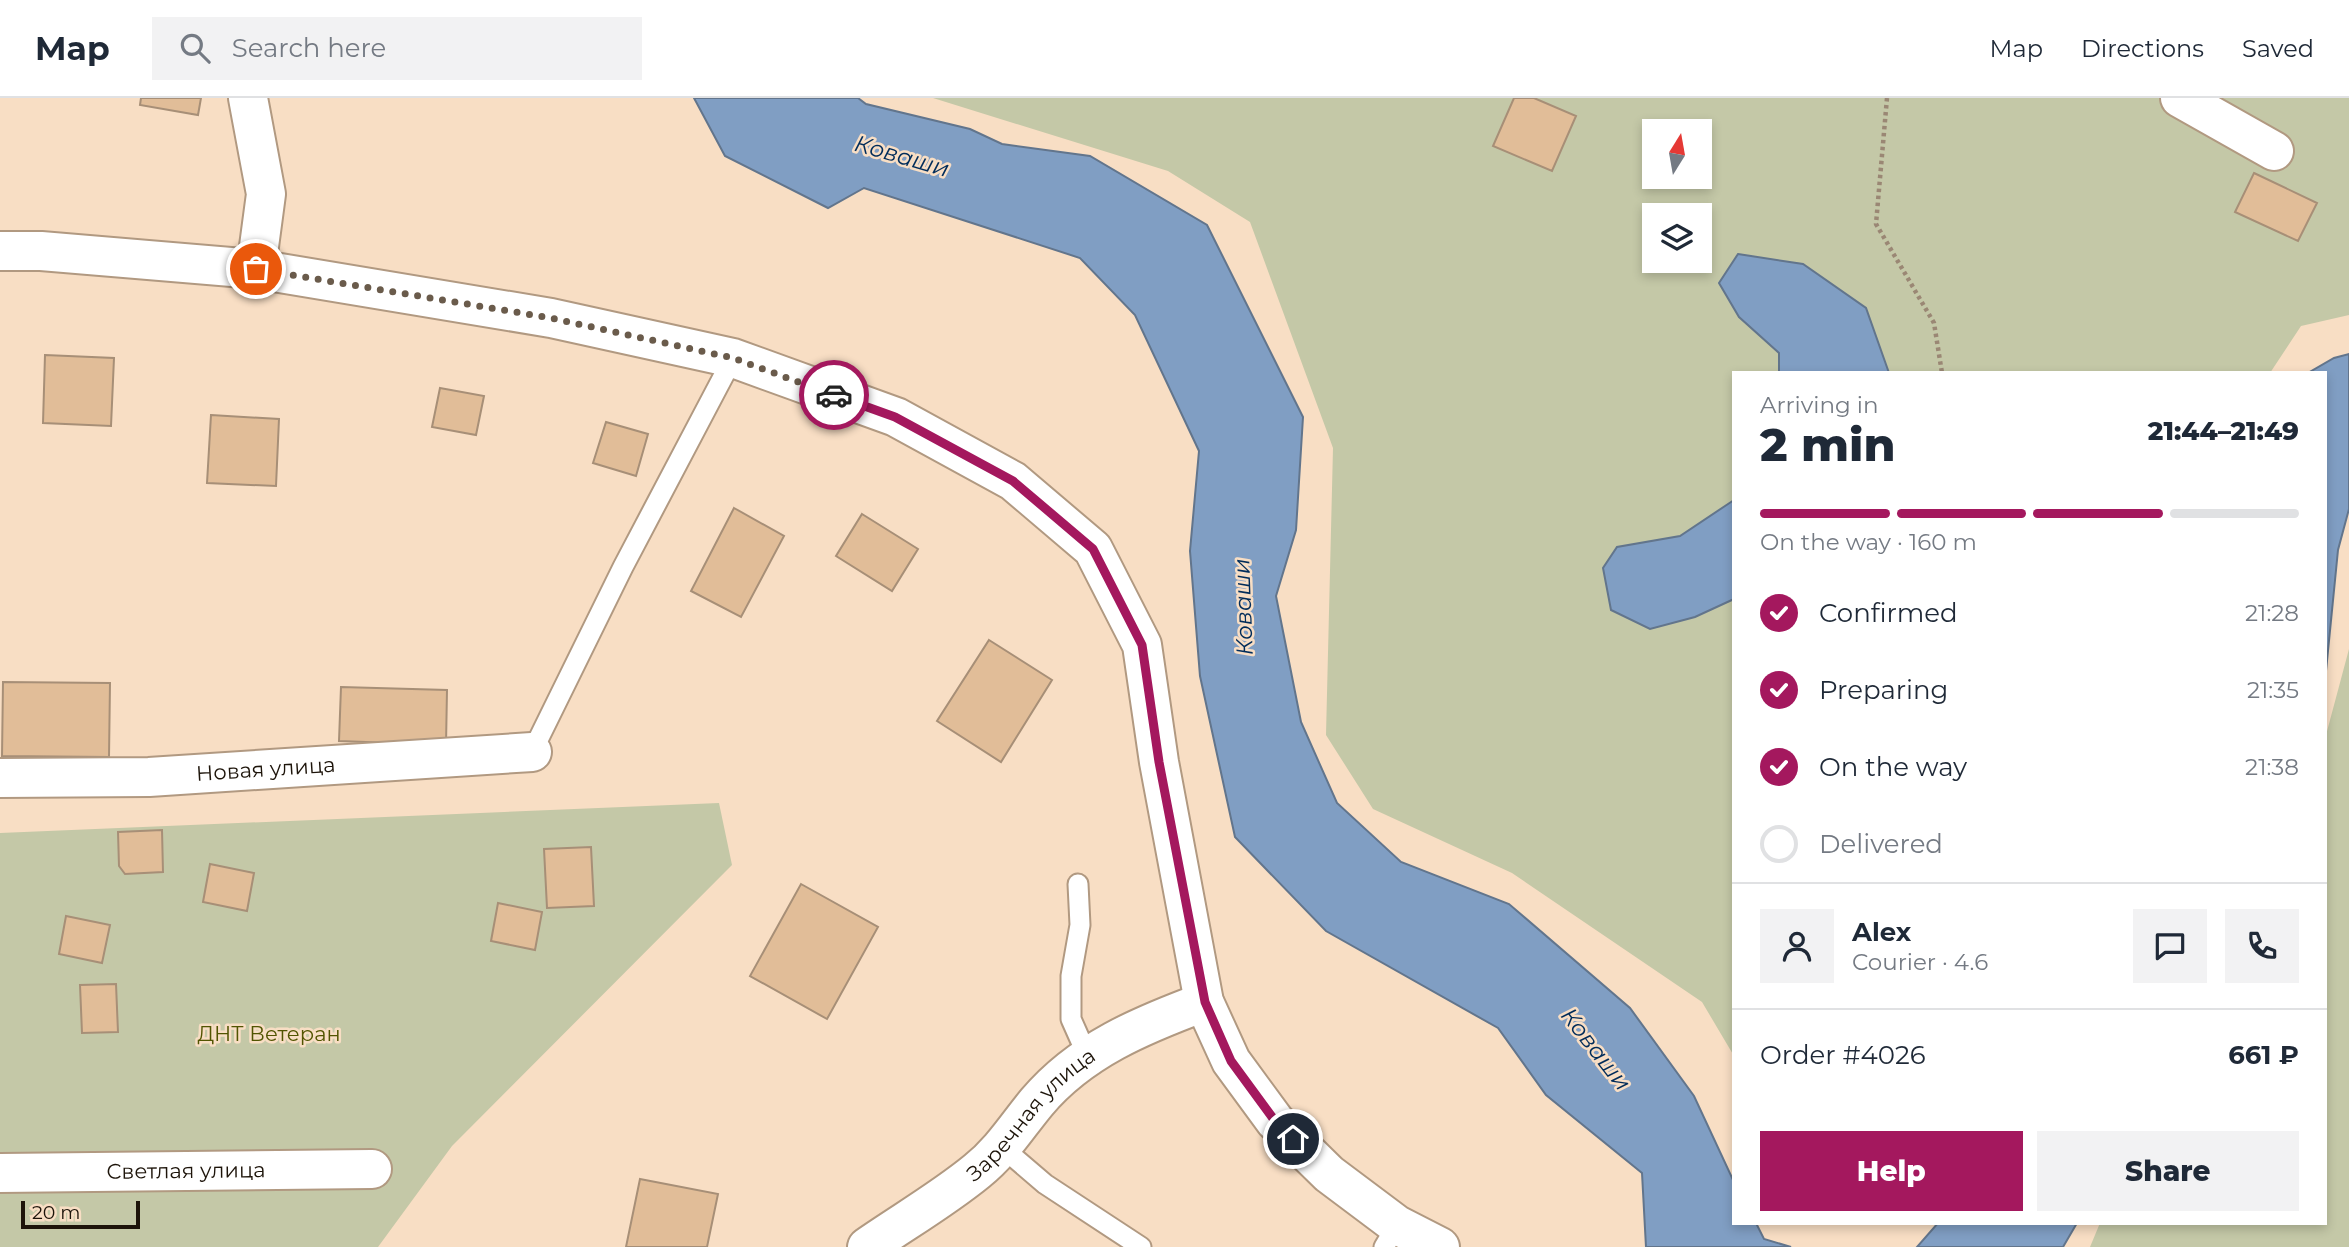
<!DOCTYPE html>
<meta charset="utf-8">
<style>
body{margin:0;font-family:Montserrat,sans-serif;background:#f2f2f3;color:#1f2937;height:100vh;display:flex;flex-direction:column;font-size:26px;white-space:nowrap}
*{box-sizing:border-box;margin:0}
p{font-size:23px;color:#747a83}
.icon{flex:none;width:38px;height:38px;fill:none;stroke:currentColor;stroke-width:2;stroke-linecap:round;stroke-linejoin:round}
.map{position:relative;flex:1;overflow:hidden}
.side{position:absolute;left:1732px;top:273px;width:595px;height:854px;display:flex;flex-direction:column;background:#fff;border-radius:0px;box-shadow:0 4px 10px #0003}
.side>*{flex:none}
.needle{width:46px;rotate:11deg}
.controls{position:absolute;left:1642px;top:21px;display:grid;gap:14px}
.controls a{display:grid;place-items:center;width:70px;height:70px;border-radius:0px;background:#fff;box-shadow:0 4px 10px #0003;font-size:35px}
.scale{position:absolute;left:21px;bottom:18px;width:119px;box-sizing:border-box;padding-left:7px;border:4px solid #1d140a;border-top:0;font-size:19px;line-height:24px;white-space:nowrap;color:#1d140a;-webkit-text-stroke:5px #f8dec4;paint-order:stroke}
.pin{position:absolute;display:grid;place-items:center;width:60px;height:60px;color:#fff;margin:-30px;border:4px solid #fff;border-radius:50%;box-shadow:0 2px 7px #0007}
.courier{position:absolute;display:grid;place-items:center;width:70px;height:70px;margin:-35px;border:5px solid #a4185e;border-radius:50%;background:#fff;color:#222;box-shadow:0 2px 9px #0007}
.head em{font-style:normal;font-weight:800}
.head div{display:flex;flex-direction:column-reverse}
.head{display:flex;align-items:center;justify-content:space-between;height:119px;padding:0 28px}
h1{font-size:46px;font-weight:800;line-height:52px}
.bar{display:grid;grid-template-columns:repeat(4,1fr);gap:10px 7px;align-content:center;height:84px;padding:0 28px}
.bar i{height:9px;border-radius:5px;background:#e0e1e3}
.bar .active{background:#a4185e}
.bar p{grid-column:span 4}
.line{display:flex;align-items:center;gap:18px;padding:0 28px;border-top:2px solid #e0e1e3}
.line div{flex:1}
.round{display:grid;place-items:center;flex:none;width:74px;height:74px;border-radius:0px;background:#f2f2f3}
ol{padding:0 28px;list-style:none}
li{display:flex;align-items:center;gap:21px;height:77px}
li p{margin-inline-start:auto}
li .icon{padding:7px;border-radius:50%;background:#a4185e;color:#fff;stroke-width:4}
li:last-child{color:#747a83}
li i{width:38px;height:38px;border:4px solid #e0e1e3;border-radius:50%}
.action{display:flex;gap:14px;margin-top:auto;padding:14px 28px}
.action a{flex:1;height:80px;border-radius:0px;background:#a4185e;color:#fff;font-size:28px;font-weight:800;line-height:80px;text-align:center}
.action a+a{background:#f2f2f3;color:#1f2937}
header{display:flex;align-items:center;gap:42px;box-sizing:border-box;height:98px;padding:0 35px;background:#fff;border-bottom:2px solid #e0e1e3}
header strong{font-size:33px}
nav{display:flex;gap:38px;margin-inline-start:auto;font-size:24px}
.search{width:490px;height:63px;background:#f2f2f3;display:flex;align-items:center;gap:18px;box-sizing:border-box;padding:0 24px;border-radius:0px;color:#747a83;font-size:26px}
.map>svg:first-child{display:block}
.green{fill:#c4c8a7;fill-rule:evenodd}
.water{fill:#809ec3;stroke:#62758c;stroke-width:2}
.building{fill:#e1bd98;stroke:#a78f77;stroke-width:2}
.lines{fill:none;stroke-linecap:round;stroke-linejoin:round}
.service-casing{stroke:#b19981;stroke-width:23}
.minor-casing{stroke:#b19981;stroke-width:42}
.secondary-casing{stroke:#b19981;stroke-width:42}
.path{stroke:#9a8774;stroke-width:4.5;stroke-dasharray:3.5 3.5;stroke-linecap:butt}
.service{stroke:#fff;stroke-width:19}
.minor{stroke:#fff;stroke-width:38}
.secondary{stroke:#fff;stroke-width:38}
.done{stroke:#6a5b4b;stroke-width:7;stroke-dasharray:0 12.6}
.route{stroke:#a4185e;stroke-width:9}
.labels{text-anchor:middle;stroke-width:5;stroke-linejoin:round;paint-order:stroke}
.street-label{font-size:21px;fill:#1d140a;stroke:#f8dec4}
.park-label{font-size:21px;fill:#515401;stroke:#f8dec4}
.water-label{font-size:23px;font-style:italic;fill:#002c5a;stroke:#f8dec4}
</style>
<header>
<strong>Map</strong>
<div class="search"><svg class="icon" aria-label="search" viewBox="0 0 24 24"><circle cx="10" cy="10" r="6"/><path d="M15 15l6 6"/></svg>Search here</div>
<nav><a>Map</a><a>Directions</a><a>Saved</a></nav>
</header>
<div class="map">
<svg width="2349" height="1149" viewBox="0 0 2349 1149">
<rect width="100%" height="100%" fill="#f8dec4"/>
<path class="green" d="M933 0H2349V217L2301 228 2270 275H1734V958L1702 904 1512 775 1373 711 1326 637 1333 350 1250 124 1168 73ZM1654 33H1699V79H1654ZM1654 117H1699V163H1654Z
M2349 551V1149H2090L2100 1125H2326V637Z
M719 705 732 767 452 1048 378 1149H0V735Z"/>
<path class="water" d="M694 0H858L866 6 970 31 1002 46 1090 58 1207 127 1303 319 1296 432 1276 498 1301 624 1337 705 1401 764 1509 806 1630 910 1694 998 1734 1084V1125H1756L1764 1141 1791 1149H1646L1642 1075 1546 997 1498 930 1326 833 1235 739 1200 578 1190 453 1199 353 1135 217 1080 160 864 90 828 110 725 58Z
M1738 156 1803 166 1866 210 1889 275H1779V255L1739 219 1719 185Z
M2349 256V411L2338 452 2326 573V275H2308L2334 260Z
M1734 402V501L1695 519 1650 531 1611 512 1603 470 1617 449 1680 438Z
M1938 1125H2077L2063 1149H1917Z"/>
<path class="building" d="M141 0H201L198 17 140 7Z
M1514 0H1534L1576 18 1552 73 1493 48Z
M2254 75 2317 105 2298 143 2235 114Z
M45 257 114 260 111 328 43 325Z
M440 290 484 298 476 337 432 329Z
M211 317 279 321 276 388 207 385Z
M606 324 648 336 636 378 593 365Z
M734 410 784 438 741 519 691 493Z
M862 416 918 451 892 493 836 458Z
M989 542 1052 582 1001 664 937 623Z
M3 584 110 585 109 659 2 658Z
M341 589 447 592 446 647 339 643Z
M162 732 163 774 125 776 119 768 118 734Z
M591 749 594 808 547 810 544 751Z
M210 766 254 775 247 813 203 804Z
M801 786 878 829 827 921 750 878Z
M498 805 542 814 535 852 491 843Z
M66 818 110 827 102 865 59 856Z
M116 886 118 934 82 935 80 887Z
M640 1081 718 1096 707 1149H626Z"/>
<g class="lines">
<g class="service-casing">
<path id="service" d="M532 654 623 469 733 260
M1078 786 1080 827 1071 878V921L1087 957
M1003 1050 1045 1086 1141 1149
M1384 1149 1397 1127"/>
</g>
<g class="minor-casing">
<g id="minor">
<path d="M248 0 266 96 256 171"/>
<path d="M2180 0 2274 53"/>
<path id="s1" d="M0 680 149 679 532 654"/>
<path id="s2" d="M0 1075 372 1071"/>
<path id="s3" d="M867 1149C903 1124 943 1101 977 1073 1002 1053 1017 1028 1037 1004 1081 952 1142 927 1204 904"/>
</g>
</g>
<g class="secondary-casing">
<path id="secondary" d="M0 153H41L256 171 551 220 733 260 896 319 1013 383 1093 451 1142 547 1159 664 1204 904 1231 963 1275 1023 1329 1076 1397 1127 1440 1149"/>
</g>
<path class="path" d="M1887 0 1876 126 1934 225 1942 275"/>
<use href="#service" class="service"/>
<use href="#minor" class="minor"/>
<use href="#secondary" class="secondary"/>
</g>
<g class="lines">
<path class="done" d="M256 171 551 220 733 260 834 297"/>
<path class="route" d="M834 297 895 319 1013 383 1093 451 1142 547 1159 664 1205 904 1231 963 1275 1023 1293 1041"/>
</g>
<g class="labels">
<g class="street-label">
<text dy="7" stroke="none"><textPath href="#s1" startOffset="266">Новая улица</textPath></text>
<text dy="7" stroke="none"><textPath href="#s3" startOffset="212">Заречная улица</textPath></text>
<text dy="7" stroke="none"><textPath href="#s2" startOffset="186">Светлая улица</textPath></text>
</g>
<g class="park-label">
<text x="269" y="943">ДНТ Ветеран</text>
</g>
<g class="water-label">
<text transform="translate(902 58) rotate(16)" y="8">Коваши</text>
<text transform="translate(1243 509) rotate(-92)" y="8">Коваши</text>
<text transform="translate(1596 951) rotate(52)" y="8">Коваши</text>
</g>
</g>
</svg>
<div class="controls">
<a><svg class="needle" viewBox="-14 -14 28 28"><path d="M0-13l5 13h-10z" fill="#e53935"/><path d="M0 13l5-13h-10z" fill="#747a83"/></svg></a>
<a><svg class="icon" aria-label="layers" viewBox="0 0 24 24"><path d="M12 4l9 5-9 5-9-5zM3 14l9 5 9-5"/></svg></a>
</div>
<div class="scale">20 m</div>
<div class="pin" style="left:256px;top:171px;background:#ea580c"><svg class="icon" aria-label="bag" viewBox="0 0 24 24"><path d="M5 8h14l-1 12H6zM9 8a3 3 0 0 1 6 0"/></svg></div>
<div class="pin" style="left:1293px;top:1041px;background:#1f2937"><svg class="icon" aria-label="home" viewBox="0 0 24 24"><path d="M3 11l9-7 9 7M6 9v11h12V9"/></svg></div>
<div class="courier" style="left:834px;top:297px"><svg class="icon" aria-label="car" viewBox="0 0 24 24"><path d="M5 17H2v-5l4-1 3-4h7l3 4 3 1v5h-3M9 17h6M6 11h13"/><circle cx="7" cy="17" r="2"/><circle cx="17" cy="17" r="2"/></svg></div>
<section class="side">
<div class="head"><div><h1>2 min</h1><p>Arriving in</p></div><em>21:44–21:49</em></div>
<div class="bar"><i class="active"></i><i class="active"></i><i class="active"></i><i></i><p>On the way · 160 m</p></div>
<ol>
<li><svg class="icon" aria-label="check" viewBox="0 0 24 24"><path d="M5 12l5 5 9-10"/></svg>Confirmed<p>21:28</p></li>
<li><svg class="icon" aria-label="check" viewBox="0 0 24 24"><path d="M5 12l5 5 9-10"/></svg>Preparing<p>21:35</p></li>
<li><svg class="icon" aria-label="check" viewBox="0 0 24 24"><path d="M5 12l5 5 9-10"/></svg>On the way<p>21:38</p></li>
<li><i></i>Delivered</li>
</ol>
<div class="line" style="height:126px"><a class="round"><svg class="icon" aria-label="person" viewBox="0 0 24 24"><circle cx="12" cy="8" r="4"/><path d="M4 21q1-7 8-7t8 7"/></svg></a><div><b>Alex</b><p>Courier · 4.6</p></div><a class="round"><svg class="icon" aria-label="chat" viewBox="0 0 24 24"><path d="M4 5h16v11H9l-5 4z"/></svg></a><a class="round"><svg class="icon" aria-label="phone" viewBox="0 0 24 24"><path d="M5 4h4l2 5-3 2q2 4 5 5l2-3 5 2v4C11 20 4 13 5 4z"/></svg></a></div>
<div class="line" style="height:91px"><div>Order #4026</div><b>661 ₽</b></div>
<div class="action"><a>Help</a><a>Share</a></div>
</section>
</div>
